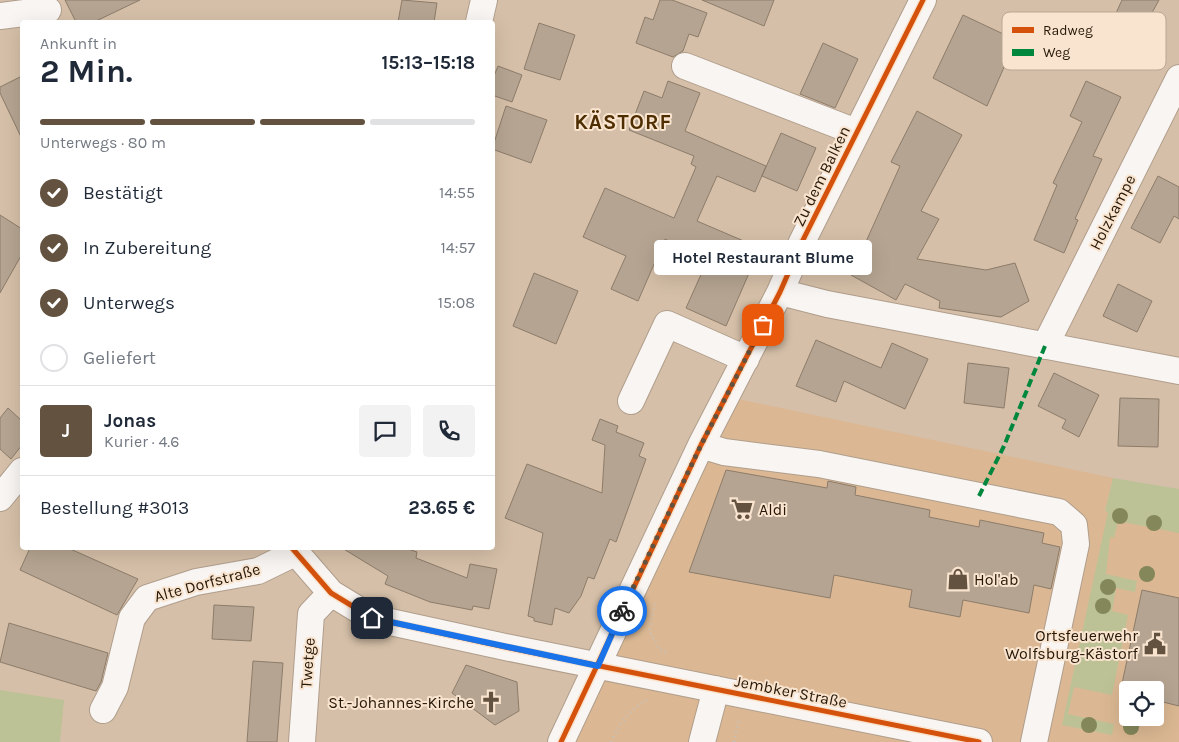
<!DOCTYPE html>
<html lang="de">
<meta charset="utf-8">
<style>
body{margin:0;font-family:Karla,sans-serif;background:#f2f2f3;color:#1f2937;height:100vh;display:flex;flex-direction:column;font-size:19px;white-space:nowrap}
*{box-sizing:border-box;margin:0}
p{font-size:16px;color:#747a83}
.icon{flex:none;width:28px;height:28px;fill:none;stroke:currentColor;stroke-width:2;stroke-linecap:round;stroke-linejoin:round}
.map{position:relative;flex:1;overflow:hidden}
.sheet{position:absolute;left:20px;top:20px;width:475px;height:530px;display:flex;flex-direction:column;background:#fff;border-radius:5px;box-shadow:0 5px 20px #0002}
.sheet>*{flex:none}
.controls{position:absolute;left:1119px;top:681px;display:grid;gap:10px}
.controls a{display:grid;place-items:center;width:45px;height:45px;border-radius:5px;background:#fff;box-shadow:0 5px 20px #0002;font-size:25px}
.pin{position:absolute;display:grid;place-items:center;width:42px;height:42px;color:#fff;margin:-21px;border-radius:10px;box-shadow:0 2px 8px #0006}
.courier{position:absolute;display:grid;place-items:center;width:50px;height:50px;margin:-25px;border:4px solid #1a73e8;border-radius:50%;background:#fff;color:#222;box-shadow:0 1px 6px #0007}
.bubble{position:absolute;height:35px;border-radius:5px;background:#fff;box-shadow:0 5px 20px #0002;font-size:16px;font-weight:700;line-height:35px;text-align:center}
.head em{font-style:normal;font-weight:700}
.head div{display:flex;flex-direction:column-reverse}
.head{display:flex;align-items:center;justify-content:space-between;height:85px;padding:0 20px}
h1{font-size:32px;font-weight:700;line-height:38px}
.bar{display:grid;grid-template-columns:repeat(4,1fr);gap:8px 5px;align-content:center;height:60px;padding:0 20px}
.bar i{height:6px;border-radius:4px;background:#e0e1e3}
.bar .active{background:#63523f}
.bar p{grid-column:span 4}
.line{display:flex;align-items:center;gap:12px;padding:0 20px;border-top:1px solid #e0e1e3}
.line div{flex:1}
.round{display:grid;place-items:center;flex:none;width:52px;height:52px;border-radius:5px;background:#f2f2f3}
ol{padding:0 20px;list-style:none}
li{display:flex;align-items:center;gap:15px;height:55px}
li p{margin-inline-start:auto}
li .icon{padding:5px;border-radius:50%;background:#63523f;color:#fff;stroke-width:4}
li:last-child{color:#747a83}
li i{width:28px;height:28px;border:2px solid #e0e1e3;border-radius:50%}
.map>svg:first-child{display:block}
.built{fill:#dbb893;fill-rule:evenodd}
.green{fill:#bdc296}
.building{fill:#b5a491;stroke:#8d7c6a}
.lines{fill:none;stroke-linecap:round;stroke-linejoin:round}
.minor-casing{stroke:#b09e8c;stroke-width:28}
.path{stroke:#c7c1ba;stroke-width:3;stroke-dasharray:1 4;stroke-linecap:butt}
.minor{stroke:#f9f5f2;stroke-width:26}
.quiet{stroke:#00873e;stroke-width:4;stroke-dasharray:8 4;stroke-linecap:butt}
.cycleway-casing{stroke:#f9e4cf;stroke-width:8}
.cycleway{stroke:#d5520c;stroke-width:5}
.tree{fill:#84875a}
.done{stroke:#63523f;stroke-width:5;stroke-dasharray:0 9}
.route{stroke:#1a73e8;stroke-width:6}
.labels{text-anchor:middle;stroke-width:4;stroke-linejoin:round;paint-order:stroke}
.street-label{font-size:16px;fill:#261707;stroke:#f9e4cf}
.poi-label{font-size:16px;fill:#261707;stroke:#f9e4cf;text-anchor:start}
.district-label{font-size:21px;font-weight:bold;letter-spacing:1px;fill:#4e2d01;stroke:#f9e4cf}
.key{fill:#f9e4cf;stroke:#baa693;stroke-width:1}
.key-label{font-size:14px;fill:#261707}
</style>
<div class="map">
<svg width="1179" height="742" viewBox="0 0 1179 742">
<rect width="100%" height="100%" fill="#d5bfa8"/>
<path class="built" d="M733 398 1113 478 1105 511 1179 527V742H570ZM1128 690H1155V718H1128Z"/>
<path class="green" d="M1113 478 1179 489V533L1118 521 1114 538 1110 537 1106 574 1137 581 1135 592 1116 588 1112 611 1128 615 1112 695 1074 687 1068 714 1114 724 1112 735 1062 725 1108 512 1105 511Z
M0 690 64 700 60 742H0Z"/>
<path class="building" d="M65 0H140L94 22H76Z
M402 0 437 3 434 22H398Z
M660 0H672L707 13 698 37 689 34 683 51 673 57 636 43 645 17 653 20Z
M702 0H774L764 26Z
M1122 0H1159L1148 20 1155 23 1136 65 1100 48Z
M963 15 1016 40 987 106 933 78Z
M539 23 575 35 560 80 524 69Z
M823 43 858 59 835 108 800 94Z
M498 66 522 75 512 102 492 95V81Z
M22 76V139L0 93V87Z
M668 81 700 93 685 131 766 166 755 192 717 176 697 221 760 248 726 326 686 308 708 259 665 239 638 301 611 289 626 256 583 237 605 188 674 218 696 167 691 164 694 156 629 130 644 91 662 98Z
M1086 81 1121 97 1093 156 1102 159 1075 219 1078 220 1064 253 1034 240 1057 185 1053 183 1082 122 1070 116Z
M506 106 547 120 531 163 492 149Z
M917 111 962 135 921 211 939 219 917 259 986 270 1015 263 1029 301 1001 317 939 308 940 301 905 284 896 300 851 275 900 166 891 162Z
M781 133 816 148 797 191 762 176Z
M1158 176 1179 187V219L1174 216 1160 243 1131 228Z
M0 215 22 229V254L0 293Z
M534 273 578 291 556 344 513 326Z
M1118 284 1152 301 1137 332 1103 316Z
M816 340 881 368 892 343 928 359 905 409 844 381 836 402 796 386Z
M968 363 1009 368 1004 408 964 403Z
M1054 373 1099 395 1079 437 1062 428 1066 420 1038 406Z
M1120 398 1159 399 1158 447 1118 446Z
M8 408 22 421V445L11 459 0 449V418Z
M600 419 618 426 616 432 644 443 639 456 646 459 616 542 610 539 594 579 588 577 581 596 569 613 555 608 552 625 534 621V618L528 616 543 533 505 518 527 464 602 493 605 445 592 440Z
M726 470 827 488 828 481 856 487 855 495 930 510 929 517 979 527 980 520 1044 533 1042 543 1060 547 1051 589 1034 585 1029 613 963 600 960 617 909 607 912 590 834 575 830 598 689 572Z
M30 548H68L138 579 117 615 20 570Z
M342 548H405L417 552 416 558 467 578 470 564 497 569 489 609 473 606 472 610 430 602 385 584 388 576Z
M1142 590 1179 598V706L1155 700V690H1128V694L1120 693Z
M214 605 254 607 251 641 212 639Z
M9 623 108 653 101 682 96 691 0 662Z
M253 661 283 663 277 742H247Z
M466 665 517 682 519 711 495 725 452 693Z"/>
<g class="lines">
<g class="minor-casing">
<path id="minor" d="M0 16 48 10
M479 22 484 0
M685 66 856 132
M780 292 827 304 1179 371
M1045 346 1179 78
M631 401 667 324 746 359
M701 445 724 452 819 464 1059 512 1074 525 1076 544 1034 742
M0 498 22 471
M292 548 331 593 372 618 510 648 979 742
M103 710 115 687 132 618 147 598 196 582 258 571 295 553
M302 742 311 614 331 593
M561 742 701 445 780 292 802 242 923 0
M702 742 716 689"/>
</g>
<path class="path" d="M655 604 649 631 660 650 668 653
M611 742C620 724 628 710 647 700
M734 742 739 719"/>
<use href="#minor" class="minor"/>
<path class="quiet" d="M979 496 1004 446 1045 346"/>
<g class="cycleway-casing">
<path id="cycleway" d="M292 548 331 593 372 618 510 648 979 742
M561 742 701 445 780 292 802 242 923 0"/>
</g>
<use href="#cycleway" class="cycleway"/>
</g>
<g class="tree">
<circle cx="1120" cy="516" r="8"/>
<circle cx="1154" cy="523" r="8"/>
<circle cx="1147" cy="574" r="8"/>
<circle cx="1108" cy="587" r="8"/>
<circle cx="1103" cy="606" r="8"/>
<circle cx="1089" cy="725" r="8"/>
<circle cx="1131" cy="727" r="8"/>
</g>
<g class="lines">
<path class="done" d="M622 611 701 445 763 325"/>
<path class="route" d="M372 618 598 666 622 611"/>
</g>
<defs>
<g id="supermarket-bare" transform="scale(1.725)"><path d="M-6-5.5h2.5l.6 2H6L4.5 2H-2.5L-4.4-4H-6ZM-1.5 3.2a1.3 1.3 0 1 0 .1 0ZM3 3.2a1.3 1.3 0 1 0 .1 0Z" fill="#63523f" stroke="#f9e4cf" stroke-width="2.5" paint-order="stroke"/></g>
<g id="shop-bare" transform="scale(1.725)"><path d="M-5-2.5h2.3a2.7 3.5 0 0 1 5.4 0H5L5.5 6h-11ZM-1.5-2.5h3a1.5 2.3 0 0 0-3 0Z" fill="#63523f" stroke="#f9e4cf" stroke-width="2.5" paint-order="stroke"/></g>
<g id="civic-bare" transform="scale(1.725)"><path d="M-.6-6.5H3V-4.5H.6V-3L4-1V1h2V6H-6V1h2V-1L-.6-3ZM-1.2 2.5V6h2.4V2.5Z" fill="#63523f" stroke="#f9e4cf" stroke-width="2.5" paint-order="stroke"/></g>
<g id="church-bare" transform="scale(1.725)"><path d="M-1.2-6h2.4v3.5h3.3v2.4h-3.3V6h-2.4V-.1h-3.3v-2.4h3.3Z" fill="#63523f" stroke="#f9e4cf" stroke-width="2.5" paint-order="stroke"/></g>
</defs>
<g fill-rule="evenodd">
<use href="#supermarket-bare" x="742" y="509"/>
<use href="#shop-bare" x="958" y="579"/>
<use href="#civic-bare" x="1155" y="644"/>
<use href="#church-bare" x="491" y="702"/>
</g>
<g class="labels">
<g class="street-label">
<text transform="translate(821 176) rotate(-64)" y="6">Zu dem Balken</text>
<text transform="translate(1112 212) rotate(-63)" y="6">Holzkampe</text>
<text transform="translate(207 582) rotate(-15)" y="6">Alte Dorfstraße</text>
<text transform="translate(307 663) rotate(-86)" y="6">Twetge</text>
<text transform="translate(791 691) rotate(11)" y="6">Jembker Straße</text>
</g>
<g class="poi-label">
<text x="759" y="515">Aldi</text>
<text x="974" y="585">Hol'ab</text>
<text x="1138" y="641" text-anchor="end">Ortsfeuerwehr<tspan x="1138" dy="18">Wolfsburg-Kästorf</tspan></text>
<text x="474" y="708" text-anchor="end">St.-Johannes-Kirche</text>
</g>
<g class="district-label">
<text x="623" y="129">KÄSTORF</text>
</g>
</g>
<rect x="1002" y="12" width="164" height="58" rx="8" class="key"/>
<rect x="1012" y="27" width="22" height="6" fill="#d5520c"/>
<rect x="1012" y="49" width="22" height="7" fill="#00873e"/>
<g class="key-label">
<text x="1043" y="35">Radweg</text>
<text x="1043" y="57">Weg</text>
</g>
</svg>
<div class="controls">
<a><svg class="icon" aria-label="locate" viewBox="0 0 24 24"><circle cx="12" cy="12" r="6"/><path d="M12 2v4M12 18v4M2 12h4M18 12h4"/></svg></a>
</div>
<div class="pin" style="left:763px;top:325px;background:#ea580c"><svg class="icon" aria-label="bag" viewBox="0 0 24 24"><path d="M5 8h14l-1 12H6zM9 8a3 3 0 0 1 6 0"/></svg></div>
<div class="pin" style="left:372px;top:618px;background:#1f2937"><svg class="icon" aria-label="home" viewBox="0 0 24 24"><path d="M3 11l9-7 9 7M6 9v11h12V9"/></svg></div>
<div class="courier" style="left:622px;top:611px"><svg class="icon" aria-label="bike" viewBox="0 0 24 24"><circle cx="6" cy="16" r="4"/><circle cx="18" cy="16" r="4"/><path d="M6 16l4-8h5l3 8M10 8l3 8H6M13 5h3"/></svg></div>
<div class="bubble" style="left:654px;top:240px;width:218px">Hotel Restaurant Blume</div>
<section class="sheet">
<div class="head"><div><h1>2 Min.</h1><p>Ankunft in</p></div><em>15:13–15:18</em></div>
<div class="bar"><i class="active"></i><i class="active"></i><i class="active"></i><i></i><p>Unterwegs · 80 m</p></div>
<ol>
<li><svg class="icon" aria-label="check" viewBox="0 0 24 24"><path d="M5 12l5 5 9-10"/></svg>Bestätigt<p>14:55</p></li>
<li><svg class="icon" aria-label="check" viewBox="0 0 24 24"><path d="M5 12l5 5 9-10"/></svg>In Zubereitung<p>14:57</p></li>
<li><svg class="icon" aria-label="check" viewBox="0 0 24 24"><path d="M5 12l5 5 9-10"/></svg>Unterwegs<p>15:08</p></li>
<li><i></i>Geliefert</li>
</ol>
<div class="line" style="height:90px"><b class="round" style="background:#63523f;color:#fff">J</b><div><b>Jonas</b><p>Kurier · 4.6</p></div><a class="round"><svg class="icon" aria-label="chat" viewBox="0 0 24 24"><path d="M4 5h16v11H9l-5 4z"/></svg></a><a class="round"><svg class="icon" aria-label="phone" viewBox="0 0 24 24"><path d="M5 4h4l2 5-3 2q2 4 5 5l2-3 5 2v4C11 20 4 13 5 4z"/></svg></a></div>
<div class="line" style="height:65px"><div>Bestellung #3013</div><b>23.65 €</b></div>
</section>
</div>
